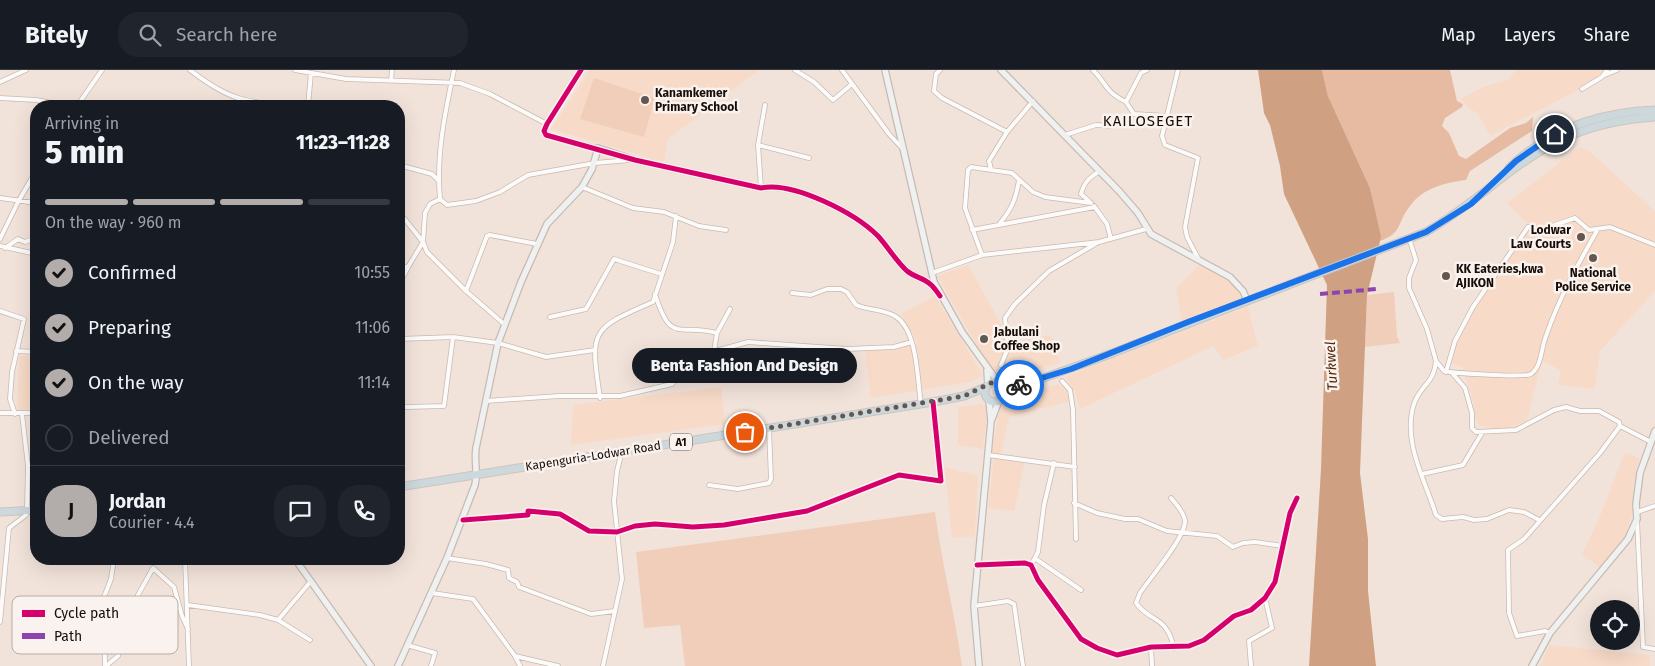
<!DOCTYPE html>
<meta charset="utf-8">
<style>
body{margin:0;font-family:"Fira Sans",sans-serif;background:#20242c;color:#f1f3f6;height:100vh;display:flex;flex-direction:column;font-size:19px;white-space:nowrap}
*{box-sizing:border-box;margin:0}
p{font-size:16px;color:#9ea1a6}
.icon{flex:none;width:28px;height:28px;fill:none;stroke:currentColor;stroke-width:2;stroke-linecap:round;stroke-linejoin:round}
.map{position:relative;flex:1;overflow:hidden}
.sheet{position:absolute;left:30px;top:30px;width:375px;height:465px;display:flex;flex-direction:column;background:#171b24;border-radius:20px;box-shadow:0 5px 20px #0002}
.sheet>*{flex:none}
.buttons{position:absolute;left:1590px;top:530px;display:grid;gap:10px}
.buttons a{display:grid;place-items:center;width:50px;height:50px;border-radius:50%;background:#171b24;box-shadow:0 5px 20px #0002;font-size:25px}
.pin{position:absolute;display:grid;place-items:center;width:42px;height:42px;color:#fff;margin:-21px;border:2px solid #fff;border-radius:50%;box-shadow:0 1px 5px #0007}
.courier{position:absolute;display:grid;place-items:center;width:50px;height:50px;margin:-25px;border:4px solid #1a73e8;border-radius:50%;background:#fff;color:#222;box-shadow:0 1px 6px #0007}
.bubble{position:absolute;height:35px;border-radius:18px;background:#171b24;box-shadow:0 5px 20px #0002;font-size:16px;font-weight:800;line-height:35px;text-align:center}
.overview em{font-style:normal;font-weight:800}
.overview div{display:flex;flex-direction:column-reverse}
.overview{display:flex;align-items:center;justify-content:space-between;height:85px;padding:0 15px}
h1{font-size:32px;font-weight:800;line-height:38px}
.bar{display:grid;grid-template-columns:repeat(4,1fr);gap:8px 5px;align-content:center;height:60px;padding:0 15px}
.bar i{height:6px;border-radius:4px;background:#363941}
.bar .on{background:#b2adab}
.bar p{grid-column:span 4}
.line{display:flex;align-items:center;gap:12px;padding:0 15px;border-top:1px solid #363941}
.line div{flex:1}
.round{display:grid;place-items:center;flex:none;width:52px;height:52px;border-radius:20px;background:#20242c}
ol{padding:0 15px;list-style:none}
li{display:flex;align-items:center;gap:15px;height:55px}
li p{margin-inline-start:auto}
li .icon{padding:5px;border-radius:50%;background:#b2adab;color:#111;stroke-width:4}
li:last-child{color:#9ea1a6}
li i{width:28px;height:28px;border:2px solid #363941;border-radius:50%}
header{display:flex;align-items:center;gap:30px;box-sizing:border-box;height:70px;padding:0 25px;background:#171b24;border-bottom:1px solid #363941}
header strong{font-size:24px}
nav{display:flex;gap:28px;margin-inline-start:auto;font-size:18px}
.search{width:350px;height:45px;background:#20242c;display:flex;align-items:center;gap:12px;box-sizing:border-box;padding:0 18px;border-radius:20px;color:#9ea1a6;font-size:19px}
.map>svg:first-child{display:block}
.built{fill:#f7dac8}
.green{fill:#f1ceb9}
.forest{fill:#e6bba2}
.water{fill:#d0a082}
.lines{fill:none;stroke-linecap:round;stroke-linejoin:round}
.street-casing{stroke:#c7bab2;stroke-width:5.5}
.secondary-casing{stroke:#c7bab2;stroke-width:8}
.highway-casing{stroke:#ccc4c0;stroke-width:9}
.street{stroke:#fdfbf9;stroke-width:4}
.secondary{stroke:#eff1f1;stroke-width:5.5}
.highway{stroke:#cdd8dd;stroke-width:7}
.quiet{stroke:#8e44ad;stroke-width:4;stroke-dasharray:8 4;stroke-linecap:butt}
.cycleway-casing{stroke:#faf2ee;stroke-width:8}
.cycleway{stroke:#d6006c;stroke-width:5}
.done{stroke:#645750;stroke-width:5;stroke-dasharray:0 9}
.route{stroke:#1a73e8;stroke-width:6}
.poi-dot{fill:#645750;stroke:#faf2ee;stroke-width:2}
.labels{text-anchor:middle;stroke-width:5;stroke-linejoin:round;paint-order:stroke}
.shield{fill:#faf2ee;stroke:#5b514c;stroke-width:1}
.shield-label{font-size:11px;font-weight:bold;fill:#170c06}
.poi-label{font-size:12px;font-weight:bold;fill:#170c06;stroke:#faf2ee;text-anchor:start}
.street-label{font-size:12px;fill:#170c06;stroke:#faf2ee}
.water-label{font-size:14px;font-style:italic;fill:#542a0b;stroke:#faf2ee}
.quarter-label{font-size:15px;letter-spacing:1px;fill:#170c06;stroke:#faf2ee}
.key{fill:#faf2ee;stroke:#b6ada8;stroke-width:1}
.key-label{font-size:14px;fill:#170c06}
</style>
<header>
<strong>Bitely</strong>
<div class="search"><svg class="icon" aria-label="search" viewBox="0 0 24 24"><circle cx="10" cy="10" r="6"/><path d="M15 15l6 6"/></svg>Search here</div>
<nav><a>Map</a><a>Layers</a><a>Share</a></nav>
</header>
<div class="map">
<svg width="1655" height="596" viewBox="0 0 1655 596">
<rect width="100%" height="100%" fill="#f2e3da"/>
<path class="built" d="M590 0H759L668 69 664 92 551 59Z
M1516 0H1604L1589 14 1490 66 1478 43 1469 39 1461 29 1483 17 1508 10Z
M1580 77 1589 81 1655 141V221L1600 281 1595 319 1558 315 1561 301 1542 290 1527 351 1509 358 1495 359 1485 357 1479 355 1475 348 1474 333 1462 297 1451 293 1456 274 1464 256 1484 224 1531 157 1507 133Z
M1201 194 1235 213 1244 230 1182 252 1176 218Z
M968 195 1011 272 1051 265 1060 293 1023 304H1008L991 300 937 206Z
M935 226 983 305 971 312 871 328 865 280H892L918 273 901 244Z
M1248 237 1258 276 1223 290 1213 276 1080 339 1075 321H1072L1066 306Z
M19 286H36V339L17 340Z
M1057 314 1067 320 1069 331 1009 347 1001 385 992 383 1000 335 1003 332Z
M721 317 725 354 571 375 573 335Z
M981 334 988 338 983 379 958 375V337Z
M1627 383 1640 389 1633 416V441L1624 469 1600 498 1582 484 1600 446 1624 384Z
M994 387 1025 392 1014 441 988 438Z
M945 397 978 406 975 466 952 468Z
M1549 575 1650 585V596H1540Z"/>
<path class="green" d="M594 8 655 28 644 67 580 49Z
M1394 222 1397 266 1400 273 1365 277 1367 225Z
M935 442C942 494 955 544 962 596H685L680 555 644 558 636 482Z"/>
<path class="forest" d="M1322 0H1450L1457 31 1463 34 1462 37 1445 48 1442 56 1449 63 1459 86 1466 89 1510 58 1526 53 1533 47 1532 61 1470 101 1466 110C1444 113 1423 118 1410 136 1397 152 1403 163 1380 171L1370 118 1328 26Z"/>
<path class="water" d="M1258 0H1322L1328 26 1370 118 1381 167 1367 225 1360 403 1368 469V521L1376 596H1309L1321 399 1327 215 1284 124 1280 96 1270 55 1264 43Z"/>
<g class="lines">
<g class="street-casing">
<path id="street" d="M190 0C230 31 245 32 294 36
M295 0 346 9 460 13 490 24 547 54
M454 0C445 43 436 84 440 129L430 134 425 143 423 172 427 182 466 221 504 254
M581 0 547 54 544 63 547 66 598 78
M795 0 814 12 833 30 852 14
M842 0 889 64 903 79
M940 0 936 4 934 21 942 28 1007 62
M1093 0C1108 15 1103 20 1126 32
M1147 0 1141 3 1126 32 1134 44 1166 46
M1178 0 1162 66 1165 75 1198 88 1185 157 1187 167 1198 188
M1605 5 1617 0
M391 11 392 0
M0 12 26 0
M1582 19 1602 7 1607 0
M0 28 36 30 68 36
M77 36 102 0
M308 36 311 3
M1065 65 1096 55 1111 56
M758 75 809 88
M399 95 432 104 438 110
M991 99 989 91 1007 62 1033 31
M582 117 633 138 664 142 699 156 726 160
M761 118 758 75 765 35
M0 128 36 133
M440 129 447 135 476 131 500 122 528 105 595 93 630 90
M1089 131 1081 124C1084 112 1090 107 1100 101
M1094 136 1107 154 1111 169
M399 142 423 172 408 197 399 196
M1000 153C1012 139 1016 128 1019 110
M972 160 1095 137
M1409 168 1416 190 1409 208V218L1427 259 1436 291 1444 301C1453 303 1525 308 1531 304 1542 296 1541 278 1546 266 1559 228 1578 194 1598 159
M0 169 18 132 36 101
M0 176 36 184
M5 178 18 169 25 172 36 168
M982 185 965 138 968 100 971 97 1012 103 1033 122 1045 127 1091 133
M932 203 982 185 1099 172 1146 159
M466 221 487 166 490 165 537 174
M399 222V215L408 197
M792 223 811 225 827 219H841L847 222 856 235C868 240 881 239 893 245 918 257 917 309 921 334
M655 224C671 275 678 253 717 263
M0 241 24 249 12 302 10 329 15 344
M550 247 586 239 614 189 661 204
M399 269 453 267
M16 281 36 282
M714 281 717 263 730 239
M1436 291C1434 314 1420 315 1414 334 1402 371 1425 410 1436 445L1442 449 1463 447 1474 450 1487 449 1509 440 1524 442 1539 450
M1001 295 1008 278 1005 248 1015 234 1049 201 1097 173
M1446 302 1455 271 1473 237 1528 157 1543 159 1575 148 1589 160 1610 157 1655 175
M1452 303 1465 318 1472 343V358L1476 362 1516 360 1554 340 1566 337 1580 341H1599L1619 352 1620 356
M1062 311 1070 320 1073 340 1076 469
M600 328C590 260 590 259 653 232L673 172 676 146
M486 331 559 326H620L672 314 680 303 683 290 748 272 847 279 894 277 912 272
M406 337 444 336 453 267 498 273 546 287 595 280
M0 343H36
M988 385 1075 397
M28 396 36 395
M1422 404 1463 395 1482 363
M709 415 738 419 769 413 771 409 769 359
M1171 428C1176 434 1184 442 1185 451 1185 468 1150 508 1140 523L1136 533C1150 553 1166 544 1174 578
M1074 433 1097 443 1125 449H1138L1167 461 1217 466 1233 477 1243 473 1255 472 1283 476
M1637 442 1655 436
M1637 449 1643 577 1655 579
M463 450 528 445V441L560 444 589 461 617 462 635 456 655 454 693 457 724 455 807 441 899 405 941 411 933 332
M447 488 486 494 508 500 509 508 517 512 519 517 591 544 615 541
M185 489 189 596
M1036 489 1081 520
M977 495 1025 493 1031 495 1038 510 1081 569 1097 578 1117 585 1151 577 1189 576 1204 570 1234 546 1251 540 1265 528 1275 512 1290 443 1297 428
M1031 495 1038 482 1044 435 1054 393
M432 523 473 529 515 586 520 596
M188 535 260 545 278 550 310 570
M974 536 1008 531 1014 534 1023 596
M278 550 311 511
M0 552 9 458 26 445 27 440 28 396 22 344
M1550 563 1545 561 1517 566 1509 543 1508 480 1524 469 1600 383 1620 356 1651 372
M407 575 435 583 431 596
M1151 577 1152 596
M515 586 558 596
M105 596 104 527 111 509 114 489
M106 596 118 586 138 525 153 498 174 517 182 546 188 559
M603 596 622 509 614 431 617 401 622 381
M1251 596 1249 571 1272 558 1265 528"/>
</g>
<g class="secondary-casing">
<path id="secondary" d="M885 0 934 212 962 262 998 312
M1001 0 1119 121 1138 143 1151 164 1230 207 1243 221 1247 230
M987 300 988 315
M992 349 999 330
M295 489 371 596
M398 596 447 488 475 415C478 402 474 391 476 378L498 273 521 212 547 154 582 117 592 99 598 78 635 90 761 118C793 111 855 143 878 166 888 177 896 191 907 201 914 207 924 208 930 214 934 217 937 222 940 226
M979 596 974 536 991 351 989 330
M1532 596 1550 563 1628 469 1637 449 1636 434 1640 403 1655 361"/>
</g>
<g class="highway-casing">
<path id="highway" d="M1509 98C1549 59 1600 42 1655 40
M985 322a10 10 0 1 1 20 0a10 10 0 1 1-20 0Z
M1000 314 1023 315
M1003 326C1041 306 1084 295 1123 279 1224 239 1325 201 1426 162 1452 147 1474 130 1498 111 1548 71 1590 51 1655 47
M399 417 933 332 964 326 986 317
M0 442 36 440"/>
</g>
<use href="#street" class="street"/>
<use href="#secondary" class="secondary"/>
<use href="#highway" class="highway"/>
<path class="quiet" d="M1320 224 1377 219"/>
<g class="cycleway-casing">
<path id="cycleway" d="M581 0 547 54 544 61 546 65 635 90 761 118C793 111 855 143 878 166 888 177 896 191 907 201 914 207 924 208 930 214 934 217 937 222 940 226
M463 450 528 445V441L560 444 589 461 617 462 635 456 655 454 693 457 724 455 807 441 899 405 941 411 933 332
M977 495 1025 493 1031 495 1038 510 1081 569 1097 578 1117 585 1151 577 1189 576 1204 570 1234 546 1251 540 1265 528 1275 512 1290 443 1297 428"/>
</g>
<use href="#cycleway" class="cycleway"/>
</g>
<g class="lines">
<path class="done" d="M745 362 964 326 993 312 1019 315"/>
<path class="route" d="M1019 315 1071 299 1188 252 1426 162 1471 134 1516 91 1555 64"/>
</g>
<g class="poi-dot">
<circle cx="645" cy="30" r="5"/>
<circle cx="1581" cy="167" r="5"/>
<circle cx="1593" cy="188" r="5"/>
<circle cx="1446" cy="206" r="5"/>
<circle cx="984" cy="269" r="5"/>
</g>
<g class="labels">
<rect class="shield" x="670" y="363.5" width="22" height="17" rx="4"/>
<g class="shield-label">
<text x="681" y="376">A1</text>
</g>
<g class="poi-label">
<text x="655" y="27">Kanamkemer<tspan x="655" dy="14">Primary School</tspan></text>
<text x="1571" y="164" text-anchor="end">Lodwar<tspan x="1571" dy="14">Law Courts</tspan></text>
<text x="1456" y="203">KK Eateries,kwa<tspan x="1456" dy="14">AJIKON</tspan></text>
<text x="1593" y="207" text-anchor="middle">National<tspan x="1593" dy="14">Police Service</tspan></text>
<text x="994" y="266">Jabulani<tspan x="994" dy="14">Coffee Shop</tspan></text>
</g>
<g class="street-label">
<text transform="translate(593 386) rotate(-9)" y="4">Kapenguria-Lodwar Road</text>
</g>
<g class="water-label">
<text transform="translate(1331 296) rotate(-93)" y="5">Turkwel</text>
</g>
<g class="quarter-label">
<text x="1148" y="56">KAILOSEGET</text>
</g>
</g>
<rect x="12" y="526" width="166" height="58" rx="8" class="key"/>
<rect x="22" y="540" width="23" height="7" fill="#d6006c"/>
<rect x="22" y="563" width="23" height="6" fill="#8e44ad"/>
<g class="key-label">
<text x="54" y="548">Cycle path</text>
<text x="54" y="571">Path</text>
</g>
</svg>
<div class="buttons">
<a><svg class="icon" aria-label="locate" viewBox="0 0 24 24"><circle cx="12" cy="12" r="6"/><path d="M12 2v4M12 18v4M2 12h4M18 12h4"/></svg></a>
</div>
<div class="pin" style="left:745px;top:362px;background:#ea580c"><svg class="icon" aria-label="bag" viewBox="0 0 24 24"><path d="M5 8h14l-1 12H6zM9 8a3 3 0 0 1 6 0"/></svg></div>
<div class="pin" style="left:1555px;top:64px;background:#1f2937"><svg class="icon" aria-label="home" viewBox="0 0 24 24"><path d="M3 11l9-7 9 7M6 9v11h12V9"/></svg></div>
<div class="courier" style="left:1019px;top:315px"><svg class="icon" aria-label="bike" viewBox="0 0 24 24"><circle cx="6" cy="16" r="4"/><circle cx="18" cy="16" r="4"/><path d="M6 16l4-8h5l3 8M10 8l3 8H6M13 5h3"/></svg></div>
<div class="bubble" style="left:632px;top:278px;width:225px">Benta Fashion And Design</div>
<section class="sheet">
<div class="overview"><div><h1>5 min</h1><p>Arriving in</p></div><em>11:23–11:28</em></div>
<div class="bar"><i class="on"></i><i class="on"></i><i class="on"></i><i></i><p>On the way · 960 m</p></div>
<ol>
<li><svg class="icon" aria-label="check" viewBox="0 0 24 24"><path d="M5 12l5 5 9-10"/></svg>Confirmed<p>10:55</p></li>
<li><svg class="icon" aria-label="check" viewBox="0 0 24 24"><path d="M5 12l5 5 9-10"/></svg>Preparing<p>11:06</p></li>
<li><svg class="icon" aria-label="check" viewBox="0 0 24 24"><path d="M5 12l5 5 9-10"/></svg>On the way<p>11:14</p></li>
<li><i></i>Delivered</li>
</ol>
<div class="line" style="height:90px"><b class="round" style="background:#b2adab;color:#111">J</b><div><b>Jordan</b><p>Courier · 4.4</p></div><a class="round"><svg class="icon" aria-label="chat" viewBox="0 0 24 24"><path d="M4 5h16v11H9l-5 4z"/></svg></a><a class="round"><svg class="icon" aria-label="phone" viewBox="0 0 24 24"><path d="M5 4h4l2 5-3 2q2 4 5 5l2-3 5 2v4C11 20 4 13 5 4z"/></svg></a></div>
</section>
</div>
